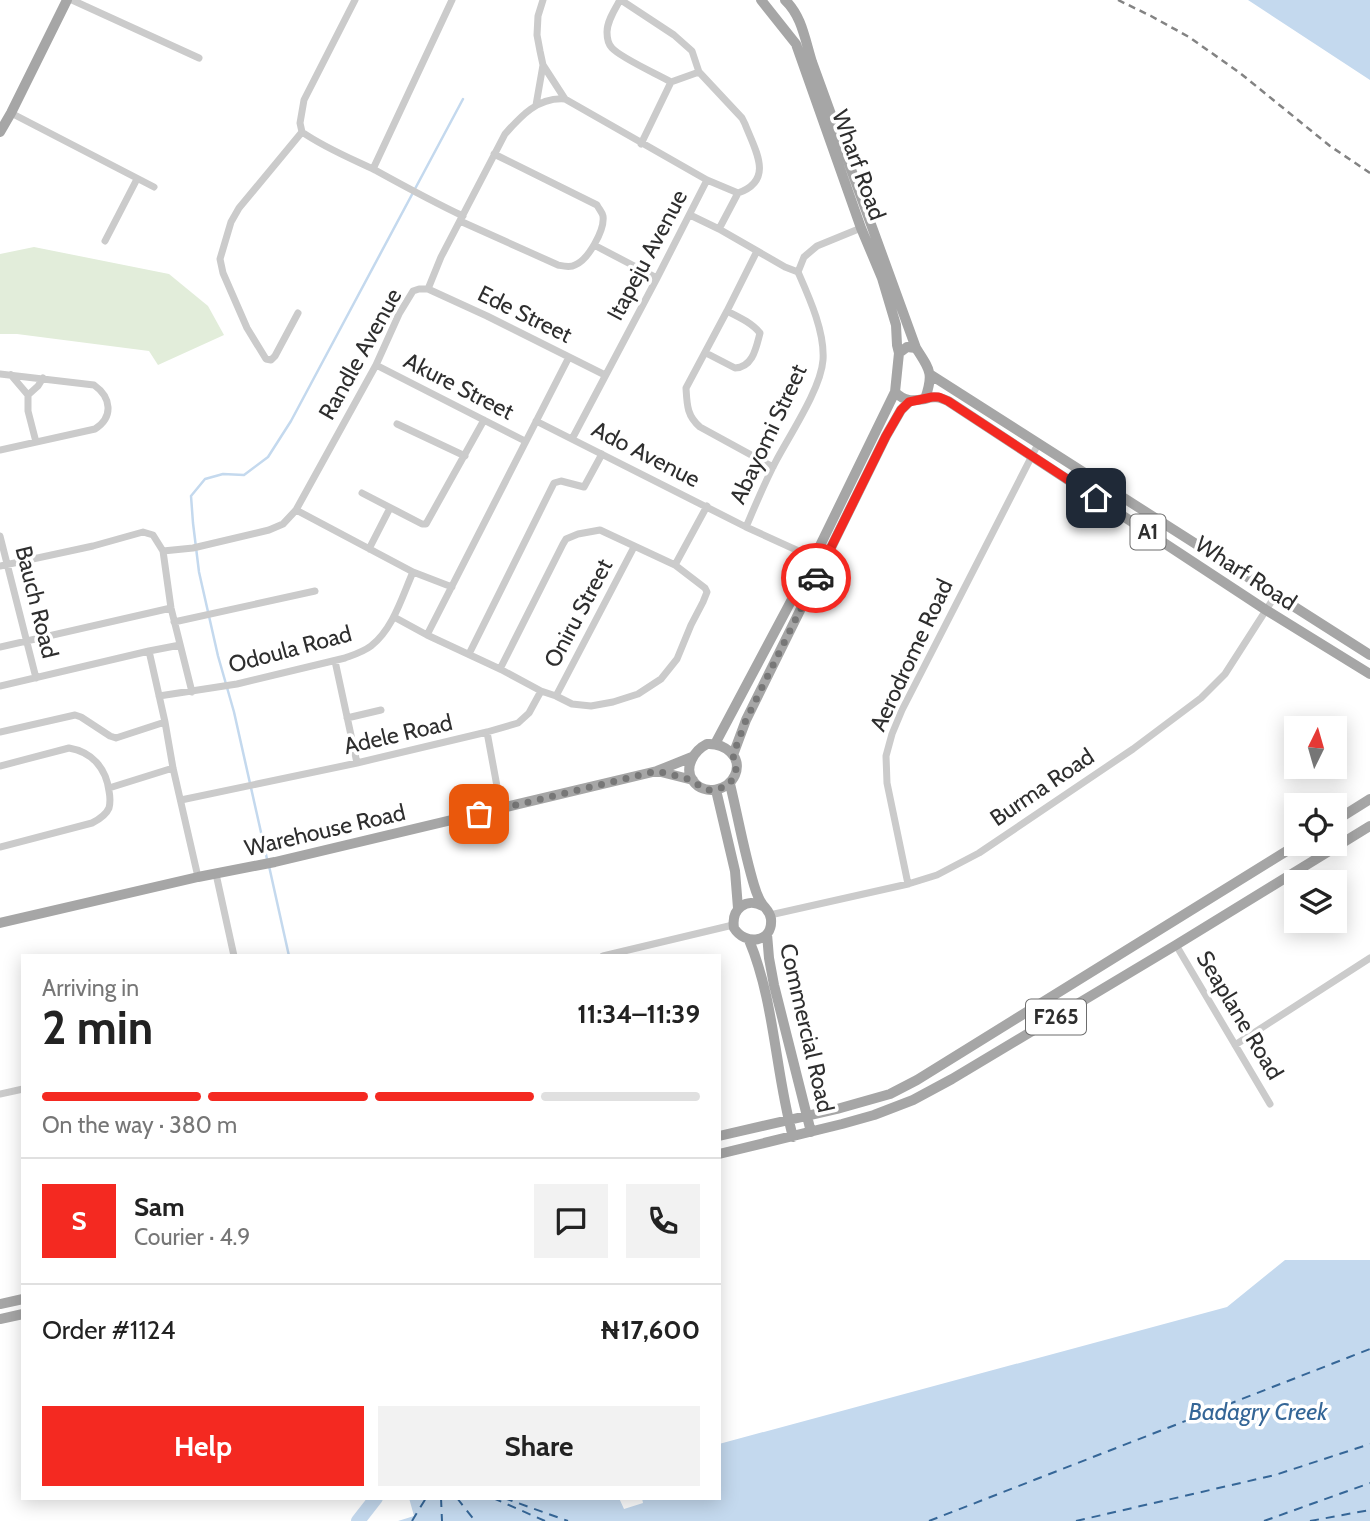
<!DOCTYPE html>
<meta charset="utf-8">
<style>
body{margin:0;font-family:Cabin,sans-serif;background:#f2f2f2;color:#222;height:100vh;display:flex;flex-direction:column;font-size:26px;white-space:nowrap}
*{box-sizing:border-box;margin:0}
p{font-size:23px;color:#767676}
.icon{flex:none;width:38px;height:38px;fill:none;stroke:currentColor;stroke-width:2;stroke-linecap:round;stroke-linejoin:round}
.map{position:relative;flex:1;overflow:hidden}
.drawer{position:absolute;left:21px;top:954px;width:700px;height:546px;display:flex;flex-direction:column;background:#fff;border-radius:0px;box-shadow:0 4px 18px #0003}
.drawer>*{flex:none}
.needle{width:46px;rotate:5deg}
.buttons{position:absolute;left:1284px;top:716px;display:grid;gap:14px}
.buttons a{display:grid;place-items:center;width:63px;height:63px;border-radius:0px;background:#fff;box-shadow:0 4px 18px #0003;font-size:35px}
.pin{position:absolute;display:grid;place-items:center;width:60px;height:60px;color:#fff;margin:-30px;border-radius:14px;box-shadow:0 4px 10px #0006}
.courier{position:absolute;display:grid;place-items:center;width:70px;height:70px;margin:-35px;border:5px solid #f42921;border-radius:50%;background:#fff;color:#222;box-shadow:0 2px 9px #0007}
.summary em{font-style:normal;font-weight:700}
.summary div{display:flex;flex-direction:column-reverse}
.summary{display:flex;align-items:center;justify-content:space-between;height:119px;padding:0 21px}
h1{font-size:46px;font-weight:700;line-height:52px}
.bar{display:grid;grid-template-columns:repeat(4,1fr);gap:10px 7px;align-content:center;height:84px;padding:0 21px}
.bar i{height:9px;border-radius:5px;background:#e0e0e0}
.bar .selected{background:#f42921}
.bar p{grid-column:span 4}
.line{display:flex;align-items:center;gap:18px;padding:0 21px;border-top:2px solid #e0e0e0}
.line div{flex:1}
.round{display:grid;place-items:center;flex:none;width:74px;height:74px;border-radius:0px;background:#f2f2f2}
.primary-button{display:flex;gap:14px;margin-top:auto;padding:14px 21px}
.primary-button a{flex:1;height:80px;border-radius:0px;background:#f42921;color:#fff;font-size:28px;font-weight:700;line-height:80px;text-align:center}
.primary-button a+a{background:#f2f2f2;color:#222}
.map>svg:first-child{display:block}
.green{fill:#e2edda}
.water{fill:#c4d9ee}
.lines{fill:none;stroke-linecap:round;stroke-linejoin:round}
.stream{stroke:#c4d9ee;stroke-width:2.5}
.river{stroke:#c4d9ee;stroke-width:14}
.ferry{stroke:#356697;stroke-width:2;stroke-dasharray:9 7;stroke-linecap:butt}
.minor{stroke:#cbcbcb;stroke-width:7}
.major{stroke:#a6a6a6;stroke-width:10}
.rail{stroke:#838383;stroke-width:2.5;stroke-dasharray:7 5;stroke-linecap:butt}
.done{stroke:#777;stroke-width:7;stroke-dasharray:0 12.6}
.route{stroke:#f42921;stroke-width:9}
.labels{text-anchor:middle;stroke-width:7;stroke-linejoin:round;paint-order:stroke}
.shield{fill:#fff;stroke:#6d6d6d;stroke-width:2}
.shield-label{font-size:21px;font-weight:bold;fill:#2e2e2e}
.street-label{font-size:23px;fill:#2e2e2e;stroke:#fff}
.water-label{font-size:24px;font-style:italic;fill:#356697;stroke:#fff}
</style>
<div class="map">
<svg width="1370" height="1521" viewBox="0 0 1370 1521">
<rect width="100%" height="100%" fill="#fff"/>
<path class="green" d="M34 247 169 274 208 306 224 335 158 365 149 351 17 334H0V254Z"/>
<path class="water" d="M1248 0H1370V80Z
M1285 1260H1370V1521H398L414 1516 409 1498H619L624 1509 643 1503 642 1498H719V1444L1227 1307Z"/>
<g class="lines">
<path class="stream" d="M267 859 234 712 218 656 199 572 193 523 191 496 205 479 223 474 244 475 268 457 291 421 463 99
M269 866 289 956"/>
<path class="river" d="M358 1521 376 1498"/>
<path class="ferry" d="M441 1498 442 1521
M457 1498 475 1521
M493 1498 545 1521
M504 1498 568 1521
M412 1521 426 1498
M929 1521 1370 1349
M1076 1521 1275 1475 1370 1444
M1264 1521 1370 1483
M1310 1521 1370 1510"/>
<path class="minor" d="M72 0 199 58
M355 0 304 100 300 123 302 132C325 148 350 158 375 170 404 186 433 202 463 216
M543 0 538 16 537 35 540 51 543 65 565 99 707 180 738 193
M620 0C615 9 607 21 607 32 607 37 608 44 612 48 621 58 657 74 671 82
M621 0 674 35 692 51 699 72 742 118 745 124C755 150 775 180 738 193L719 229
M536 105 543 65
M11 113 154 187
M641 144 671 82 699 72
M373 169 452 0
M690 215 719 229 785 267 798 272C809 297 825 332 823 360 821 389 789 436 775 463 764 484 755 506 746 527
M460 221 558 265C563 266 570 268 575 265 588 260 605 230 603 216 602 212 599 209 597 205L494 154
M105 241 137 179
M594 245 657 278
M757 251 727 311 686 388C687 405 687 416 700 427L773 467
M798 272 804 257 817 246 861 228
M428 289 441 257 505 134C521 116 538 97 565 99
M298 313 275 356 271 360 266 359 247 328 223 273 220 259 231 222 239 208 302 132
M706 353 735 368C753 367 756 348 760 333 752 323 739 317 727 311
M376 365 525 441
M0 374 94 385C111 397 114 417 95 429L0 450
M11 375 28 395V411L36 442
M28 395 38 386 43 378
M536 421 746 527 814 558
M397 424 465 456
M572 439 657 278 707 180
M362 493 422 524H426L484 420
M296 510 413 572 452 587
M0 536 36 678
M369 549 390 508
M163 551 193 548 269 530 283 524 296 510 376 365 399 314 413 291 419 289H428L487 316 605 375
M675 565 707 506
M0 566 93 546 143 532 153 535 163 551 171 608 192 692
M394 617 427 635 500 669 541 691 556 696 572 704 591 706 613 702 638 694 661 679 677 659 691 625 703 602 707 592 705 588 675 565 600 530 578 534 566 539 563 544 500 669
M174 622 315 591
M427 635 569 357
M0 647 171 608
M149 651 165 722 173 768 198 877
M469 654 554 483 561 481 584 487 602 454
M335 661 357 763
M0 686 149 651 180 645
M159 696 237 684 345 658C353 655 363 652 371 646 393 629 402 597 413 572
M556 696 634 547
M347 718 381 710
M0 732 75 715 81 717 110 736 116 738 165 722
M487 732 501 808
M0 766 69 748C92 752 106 768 109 791 110 796 110 804 109 808 106 815 98 820 92 823L0 847
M109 788 173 768
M181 800 357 763 487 732 518 723 529 713 541 691
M216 874 234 956
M908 884 887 783 886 756 892 734 902 710 1038 444
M770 915 908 884 937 875 979 853 1133 749 1201 698 1225 674 1275 596
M1176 945 1270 1104
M603 956 733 925
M1235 1045 1370 958
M0 1094 23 1089"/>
<path class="major" d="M761 0 796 44 861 228 882 278 896 325 897 345 899 353
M785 0C802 16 805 40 812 62L916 348
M0 132 11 113 67 0
M907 347 916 348C930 370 934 373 925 399 912 401 905 402 895 392L899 353Z
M931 375 1370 655
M925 399C934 396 939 397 948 401L1266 610 1370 674
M707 744C724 743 743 756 735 775 728 791 704 796 693 781 683 767 695 750 707 744Z
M715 744 814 558 895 392
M733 755 746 720 886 436 901 410 909 402
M657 771 693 780
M730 784C738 817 744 852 754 885 756 892 759 900 763 905 767 910 770 912 771 919 773 943 745 946 734 928 731 909 746 897 763 906
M716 790 735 871 738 908
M1335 821 1370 799
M0 923 198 877 275 862 657 771 692 757
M767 934 769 958 774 985 811 1132
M749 940C775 1002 775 1072 793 1137
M719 1136 837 1109 890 1094 917 1080 1298 844
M719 1154 842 1124 874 1115 913 1100 952 1079 1176 945 1370 826
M0 1304 23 1299
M0 1319 23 1314"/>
<path class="rail" d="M1118 0 1151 16 1189 37 1240 73 1330 146 1370 173"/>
</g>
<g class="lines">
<path class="done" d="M479 814 657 771 692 780 701 787 709 790H716L730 784 736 770 733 755 746 720 816 578"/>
<path class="route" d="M816 578 886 436 901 410 909 402 932 397H939L948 401 1096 498"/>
</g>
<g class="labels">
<g class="shield">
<rect x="1130.5" y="514.5" width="35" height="35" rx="5"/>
<rect x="1026" y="999.5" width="60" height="35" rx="5"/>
</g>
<g class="shield-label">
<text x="1148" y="539">A1</text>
<text x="1056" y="1024">F265</text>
</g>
<g class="street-label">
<text transform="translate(859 165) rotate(70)" y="8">Wharf Road</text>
<text transform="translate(647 255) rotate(-62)" y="8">Itapeju Avenue</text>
<text transform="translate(525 314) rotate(26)" y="8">Ede Street</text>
<text transform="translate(360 354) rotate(-61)" y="8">Randle Avenue</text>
<text transform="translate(459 386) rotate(27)" y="8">Akure Street</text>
<text transform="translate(768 434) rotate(-65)" y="8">Abayomi Street</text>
<text transform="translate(646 454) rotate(27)" y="8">Ado Avenue</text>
<text transform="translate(1246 573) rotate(33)" y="8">Wharf Road</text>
<text transform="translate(37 602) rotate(76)" y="8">Bauch Road</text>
<text transform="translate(578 613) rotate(-62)" y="8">Oniru Street</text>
<text transform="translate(290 649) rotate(-15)" y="8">Odoula Road</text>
<text transform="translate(911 655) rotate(-65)" y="8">Aerodrome Road</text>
<text transform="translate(398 734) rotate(-13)" y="8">Adele Road</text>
<text transform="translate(1042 787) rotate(-34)" y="8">Burma Road</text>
<text transform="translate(325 830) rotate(-13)" y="8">Warehouse Road</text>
<text transform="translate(1240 1015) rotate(59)" y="8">Seaplane Road</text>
<text transform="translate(807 1028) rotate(77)" y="8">Commercial Road</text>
</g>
<g class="water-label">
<text x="1258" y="1420">Badagry Creek</text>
</g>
</g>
</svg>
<div class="buttons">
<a><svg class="needle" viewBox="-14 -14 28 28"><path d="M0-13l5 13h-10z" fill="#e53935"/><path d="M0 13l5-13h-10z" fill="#767676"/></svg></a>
<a><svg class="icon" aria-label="locate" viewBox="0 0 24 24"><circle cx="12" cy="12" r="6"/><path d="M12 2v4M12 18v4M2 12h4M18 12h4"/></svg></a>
<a><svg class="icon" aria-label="layers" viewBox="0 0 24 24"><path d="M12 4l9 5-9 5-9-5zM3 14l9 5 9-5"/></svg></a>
</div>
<div class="pin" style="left:479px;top:814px;background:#ea580c"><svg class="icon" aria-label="bag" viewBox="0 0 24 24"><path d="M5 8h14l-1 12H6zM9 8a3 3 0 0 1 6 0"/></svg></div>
<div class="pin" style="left:1096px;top:498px;background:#1f2937"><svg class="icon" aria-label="home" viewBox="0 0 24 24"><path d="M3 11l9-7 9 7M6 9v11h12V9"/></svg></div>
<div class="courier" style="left:816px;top:578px"><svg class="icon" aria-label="car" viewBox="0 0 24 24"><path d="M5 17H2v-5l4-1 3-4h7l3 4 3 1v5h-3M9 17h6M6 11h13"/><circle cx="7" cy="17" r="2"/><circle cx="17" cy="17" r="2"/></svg></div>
<section class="drawer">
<div class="summary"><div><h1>2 min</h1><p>Arriving in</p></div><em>11:34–11:39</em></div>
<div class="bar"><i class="selected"></i><i class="selected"></i><i class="selected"></i><i></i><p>On the way · 380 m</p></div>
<div class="line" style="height:126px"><b class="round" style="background:#f42921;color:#fff">S</b><div><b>Sam</b><p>Courier · 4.9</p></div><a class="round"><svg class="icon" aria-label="chat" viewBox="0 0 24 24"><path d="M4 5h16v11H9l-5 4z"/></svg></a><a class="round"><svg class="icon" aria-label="phone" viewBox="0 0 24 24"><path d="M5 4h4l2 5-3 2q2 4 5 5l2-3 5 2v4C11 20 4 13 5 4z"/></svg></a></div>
<div class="line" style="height:91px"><div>Order #1124</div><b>₦17,600</b></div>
<div class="primary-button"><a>Help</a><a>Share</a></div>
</section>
</div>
